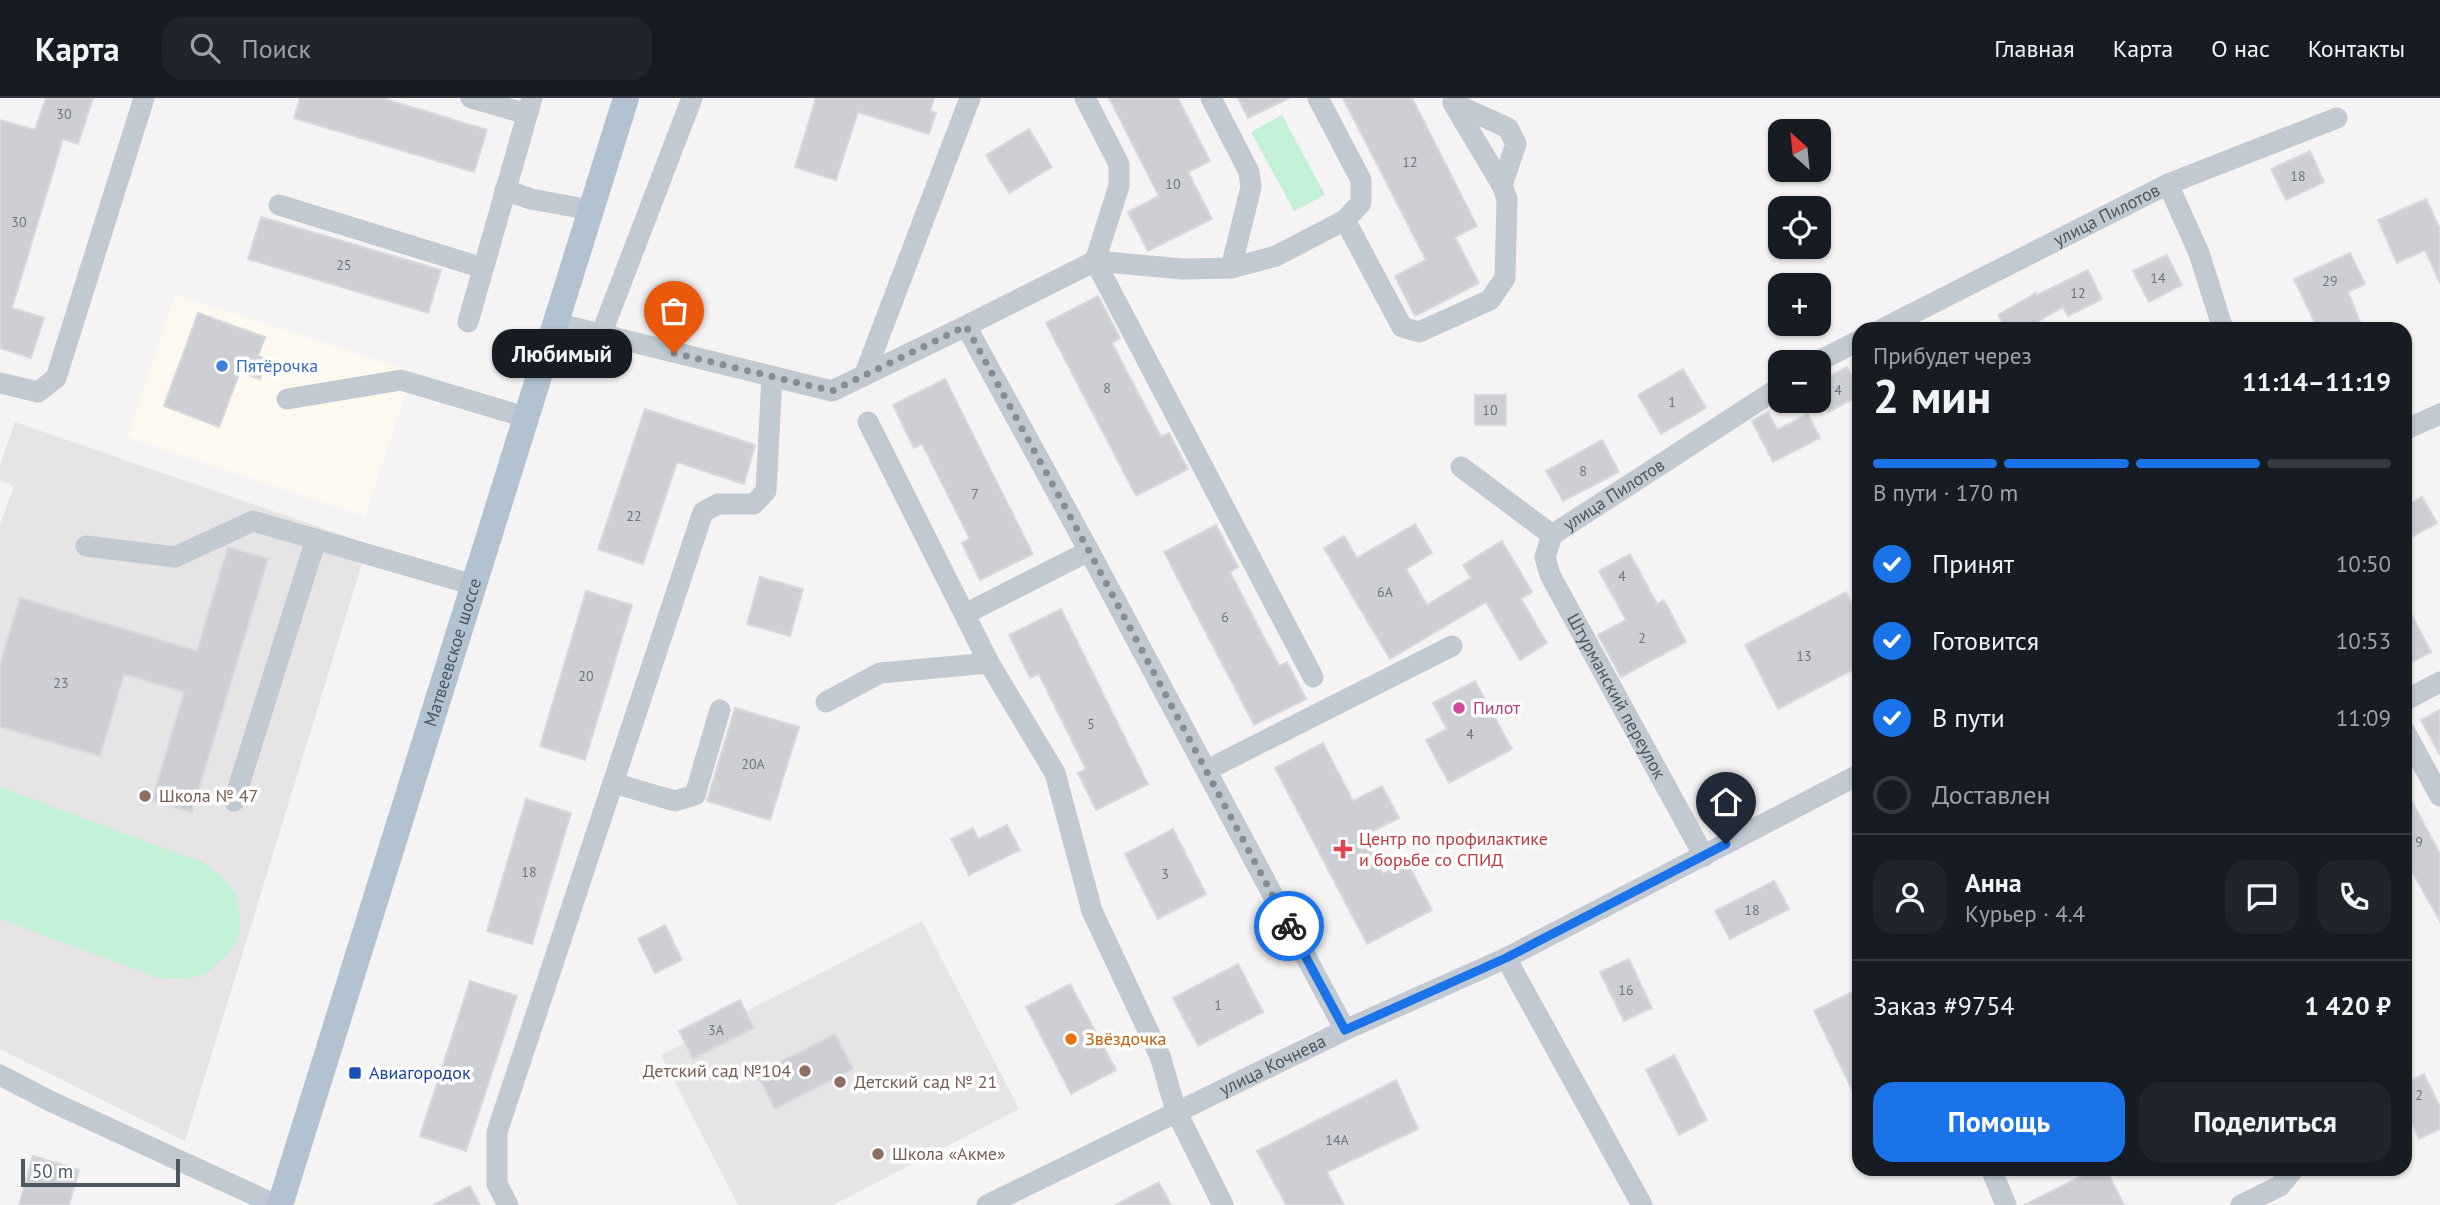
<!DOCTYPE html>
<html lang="ru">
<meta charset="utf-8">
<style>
body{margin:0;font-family:"PT Sans",sans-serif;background:#20242c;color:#f1f3f6;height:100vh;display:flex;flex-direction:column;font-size:26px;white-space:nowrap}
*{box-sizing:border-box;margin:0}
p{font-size:23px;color:#9ea1a6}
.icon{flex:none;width:38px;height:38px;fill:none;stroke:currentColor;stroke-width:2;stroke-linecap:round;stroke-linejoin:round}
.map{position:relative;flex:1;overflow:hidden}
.side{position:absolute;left:1852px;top:224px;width:560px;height:854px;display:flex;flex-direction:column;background:#171b24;border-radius:21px;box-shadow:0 2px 5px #0004}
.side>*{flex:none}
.needle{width:46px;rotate:333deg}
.buttons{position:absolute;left:1768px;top:21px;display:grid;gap:14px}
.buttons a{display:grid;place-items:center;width:63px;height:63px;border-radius:14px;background:#171b24;box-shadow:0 2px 5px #0004;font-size:35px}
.scale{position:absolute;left:21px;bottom:18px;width:159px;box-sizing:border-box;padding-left:7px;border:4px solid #4a5661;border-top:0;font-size:19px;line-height:24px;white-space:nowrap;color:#4a5661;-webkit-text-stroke:5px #fff;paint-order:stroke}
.pin{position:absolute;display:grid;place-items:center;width:60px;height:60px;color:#fff;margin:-72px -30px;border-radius:50% 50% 50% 0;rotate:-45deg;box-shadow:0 0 7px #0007}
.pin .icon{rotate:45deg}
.courier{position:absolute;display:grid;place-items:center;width:70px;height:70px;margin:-35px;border:5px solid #1a73e8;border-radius:50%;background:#fff;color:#222;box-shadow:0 2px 9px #0007}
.bubble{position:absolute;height:49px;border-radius:21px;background:#171b24;box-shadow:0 2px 5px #0004;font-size:23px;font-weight:600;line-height:49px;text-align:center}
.headline em{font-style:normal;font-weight:600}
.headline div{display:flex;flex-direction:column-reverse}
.headline{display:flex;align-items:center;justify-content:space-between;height:119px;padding:0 21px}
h1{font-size:46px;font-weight:600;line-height:52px}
.bar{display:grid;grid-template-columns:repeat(4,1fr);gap:10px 7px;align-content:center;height:84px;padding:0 21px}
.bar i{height:9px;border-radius:5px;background:#363941}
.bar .active{background:#1a73e8}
.bar p{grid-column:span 4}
.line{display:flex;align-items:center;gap:18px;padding:0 21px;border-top:2px solid #363941}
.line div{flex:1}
.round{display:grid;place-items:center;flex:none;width:74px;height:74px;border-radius:21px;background:#20242c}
ol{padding:0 21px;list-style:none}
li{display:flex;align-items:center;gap:21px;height:77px}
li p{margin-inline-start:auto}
li .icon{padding:7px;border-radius:50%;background:#1a73e8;color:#fff;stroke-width:4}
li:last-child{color:#9ea1a6}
li i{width:38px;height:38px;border:4px solid #363941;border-radius:50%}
.primary-button{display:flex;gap:14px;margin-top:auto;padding:14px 21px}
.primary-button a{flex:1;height:80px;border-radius:21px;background:#1a73e8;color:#fff;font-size:28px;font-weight:600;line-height:80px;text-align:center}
.primary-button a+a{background:#20242c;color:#f1f3f6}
header{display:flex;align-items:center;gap:42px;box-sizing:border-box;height:98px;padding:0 35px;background:#171b24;border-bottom:2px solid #363941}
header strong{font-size:33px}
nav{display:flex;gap:38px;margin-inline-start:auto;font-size:24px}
.search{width:490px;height:63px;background:#20242c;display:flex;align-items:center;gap:18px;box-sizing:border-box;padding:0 24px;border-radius:21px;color:#9ea1a6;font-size:26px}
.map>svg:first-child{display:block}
.commercial{fill:#fdf9ef}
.education{fill:#e6e4e5}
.green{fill:#c3f1d5}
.building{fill:#cdcfd5;stroke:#d7d9de;stroke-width:2}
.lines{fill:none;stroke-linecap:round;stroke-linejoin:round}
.minor{stroke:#c1cad2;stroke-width:21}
.major{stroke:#b3c2d1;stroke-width:26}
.done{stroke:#868d94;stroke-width:7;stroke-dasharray:0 12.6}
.route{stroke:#1a73e8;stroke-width:9}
.shop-dot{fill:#3f7fe0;stroke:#fff;stroke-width:2.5}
.hotel-dot{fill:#d1479c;stroke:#fff;stroke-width:2.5}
.education-dot{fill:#8d6e63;stroke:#fff;stroke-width:2.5}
.health-dot{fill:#e0444e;stroke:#fff;stroke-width:2.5}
.food-dot{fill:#e8710a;stroke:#fff;stroke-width:2.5}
.transit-dot{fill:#1a4fb4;stroke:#fff;stroke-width:2.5}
.labels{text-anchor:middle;stroke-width:7;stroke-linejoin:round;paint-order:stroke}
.number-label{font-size:14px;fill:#6b747e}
.street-label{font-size:18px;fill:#4a5661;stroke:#fff}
.shop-label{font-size:18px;fill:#366cbe;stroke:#fff;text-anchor:start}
.hotel-label{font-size:18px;fill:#b23c85;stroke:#fff;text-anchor:start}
.education-label{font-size:18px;fill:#785e54;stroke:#fff;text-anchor:start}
.health-label{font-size:18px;fill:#be3a42;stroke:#fff;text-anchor:start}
.food-label{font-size:18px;fill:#c56008;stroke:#fff;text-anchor:start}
.transit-label{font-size:18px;fill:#164399;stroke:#fff;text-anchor:start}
</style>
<header>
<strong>Карта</strong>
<div class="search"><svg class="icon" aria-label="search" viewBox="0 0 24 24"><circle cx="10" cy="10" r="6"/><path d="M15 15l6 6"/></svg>Поиск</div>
<nav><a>Главная</a><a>Карта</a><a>О нас</a><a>Контакты</a></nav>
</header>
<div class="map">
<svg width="2440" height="1107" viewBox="0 0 2440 1107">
<rect width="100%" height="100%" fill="#f5f3f3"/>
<path class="commercial" d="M175 196 413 274 365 418 127 339Z"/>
<path class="education" d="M15 324 368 446 185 1043 0 951V427L14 388 0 382V367Z
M922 823 1019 1011 833 1107H738L661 957Z"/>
<path class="green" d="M1282 17 1325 97 1294 113 1251 34Z
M0 689 202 764C214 772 226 781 234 794 239 803 242 826 239 837 235 850 219 867 207 874 194 882 173 880 159 880L0 821Z"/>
<path class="building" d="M46 0H93L78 46 63 41 12 210 44 220 31 260 0 250V22L35 32Z
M300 0H382L487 32 474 74 294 20Z
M816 0H934L930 13 936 15 929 36 858 14 836 82 795 69Z
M1109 0H1178L1210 63 1188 74 1212 121 1148 153 1128 114 1159 98Z
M1238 0H1289L1248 20Z
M1343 0H1412L1477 128 1455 139 1479 185 1415 218 1395 178 1426 162Z
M1029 31 1052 69 1009 95 986 57Z
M2310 53 2324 84 2286 102 2271 71Z
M2426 101 2440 131V185L2425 152 2397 165 2378 122Z
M261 119 441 172 428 215 248 161Z
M2350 155 2365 186 2348 194 2363 231H2318L2294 181Z
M2167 157 2182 187 2149 204 2133 173Z
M2088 172 2102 201 2068 218 2063 209 2025 231H2007L1998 217 2036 195 2037 197Z
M1098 198 1120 240 1112 245 1161 339 1169 335 1188 371 1136 398 1046 225Z
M198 215 265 239 258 258 268 262 260 281 240 274 219 329 164 308Z
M1847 269 1858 291V298L1829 314 1818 293V284Z
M1683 271 1706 310 1661 336 1638 297Z
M945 281 1033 456 980 482 962 445 970 441 922 346 914 350 893 307Z
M1475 297H1506V327H1475Z
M645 311 755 347 744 386 677 364 643 466 598 451Z
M1768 314 1777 332 1808 316 1820 340 1773 364 1752 323Z
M1602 342 1619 374 1563 403 1546 373Z
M2422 399 2437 425 2404 443V409Z
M1415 426 1432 455 1406 471 1427 507 1471 480 1463 467 1502 443 1532 494 1521 501 1547 545 1520 562 1486 504 1390 561 1324 450 1344 438 1357 460Z
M1216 427 1238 469 1230 474 1279 568 1287 564 1306 601 1254 627 1164 454Z
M228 449 268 461 192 714 152 703 184 594 124 576 100 658 0 629V567L20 500 197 553Z
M1630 456 1657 506 1664 502 1686 544 1621 579 1598 537 1626 522 1599 473Z
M760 479 803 491 790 538 747 526Z
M586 493 632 507 585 662 540 648Z
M1846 494 1858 518V569L1778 611 1745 547Z
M2404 502 2431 554 2404 568Z
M1061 511 1148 686 1096 712 1078 675 1086 671 1039 576 1030 580 1009 537Z
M1475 583 1512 651 1449 685 1426 642 1447 631 1433 605Z
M735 610 799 629 770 722 707 703Z
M2440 612V657L2421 622Z
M1323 645 1353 703 1382 688 1399 720 1363 738 1383 776 1407 764 1432 812 1367 846 1275 670Z
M2404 688 2440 756V823L2404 759Z
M526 701 571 715 532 846 487 833Z
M1007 727 1020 752 969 777 951 741 973 730 978 741Z
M1173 731 1206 796 1158 821 1125 756Z
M1774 783 1789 811 1730 841 1715 813Z
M665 827 682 862 655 875 638 841Z
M1629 861 1652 910 1624 923 1600 874Z
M1238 866 1263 914 1198 948 1173 900Z
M470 883 517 898 466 1053 420 1038Z
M1070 886 1116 972 1071 996 1026 909Z
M1858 891V1004L1814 913Z
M740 902 754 930 693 961 679 933Z
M835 936 853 971 775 1011 757 976Z
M1674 957 1707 1022 1679 1037 1646 972Z
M2424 976 2440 1009V1031L2419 1041 2413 1027 2404 1031V986Z
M1396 982 1418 1031 1327 1074 1344 1107H1286L1257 1053Z
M33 1058 79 1072 69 1107H19Z
M2096 1071H2106L2124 1107H2024Z
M1159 1084 1171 1107H1115Z
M470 1088 480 1107H433Z"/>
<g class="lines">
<g class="minor">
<path d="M471 0 527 16"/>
<path d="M1085 0 1119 66V88L1095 163 1183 171 1231 170 1276 158 1345 122 1361 105V82L1318 0"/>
<path d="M1211 0 1249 74 1251 89 1231 170"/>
<path d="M2168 86 2199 155 2223 231"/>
<path d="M505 92 531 101 591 112"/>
<path d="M279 107 483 170"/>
<path d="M1345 122 1402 229 1419 234 1490 202 1505 180 1507 101 1502 87 1453 5 1508 30 1516 46 1502 87"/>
<path d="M468 224 532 0"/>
<path d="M555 225 832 293 966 228 1089 453 1345 932"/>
<path d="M966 228 1095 163 1313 579"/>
<path id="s1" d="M1882 231 2168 86 2337 20"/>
<path d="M601 237 692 0"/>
<path d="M1817 264 1858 243"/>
<path d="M864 278 970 0"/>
<path d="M0 285 38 294 56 280 144 0"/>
<path d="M287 301 401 282 525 319"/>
<path d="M868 324 989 565 1055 675 1092 813 1160 958 1176 1013 1223 1107"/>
<path d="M2404 332 2440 316"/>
<path d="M1461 369 1552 437"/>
<path id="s2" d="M1552 437 1545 459 1550 477 1704 758"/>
<path id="s3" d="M1552 437 1780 289"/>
<path d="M86 448 175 459 253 423 474 487"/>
<path d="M965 516 1089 453"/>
<path d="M2404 603 2440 584"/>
<path d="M826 604 880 575 989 565"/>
<path d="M2404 632 2440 698"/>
<path d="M1207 672 1452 548"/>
<path d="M613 685 675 703 695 697 720 612"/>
<path d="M234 703 316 441"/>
<path d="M1506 860 1642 1107"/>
<path d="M0 977 50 1003 276 1107"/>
<path d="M1991 1071 2006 1107"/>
<path d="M508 1107 497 1086V1034L703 414 718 406H754L766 393 772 279"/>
<path id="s4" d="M987 1107 1345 932 1506 860 1858 677"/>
<path d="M2241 1107 2280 1088 2294 1071"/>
</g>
<path class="major" id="s5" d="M280 1107 626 0"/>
</g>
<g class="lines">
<path class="done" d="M674 255 832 293 966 228 1089 453 1289 828"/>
<path class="route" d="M1289 828 1345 932 1506 860 1726 746"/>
</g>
<circle class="shop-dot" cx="222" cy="268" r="7"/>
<circle class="hotel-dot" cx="1459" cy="610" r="7"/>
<g class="education-dot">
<circle cx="145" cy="698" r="7"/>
<circle cx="805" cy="973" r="7"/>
<circle cx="840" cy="984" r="7"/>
<circle cx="878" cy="1056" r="7"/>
</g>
<path class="health-dot" d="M1339.5 740.5h7v7h7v7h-7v7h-7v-7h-7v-7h7z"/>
<circle class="food-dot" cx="1071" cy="941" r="7"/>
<rect class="transit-dot" x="348" y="968" width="14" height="14" rx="3.5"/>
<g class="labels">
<g class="number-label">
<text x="64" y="21">30</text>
<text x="1410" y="69">12</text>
<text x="2298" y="83">18</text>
<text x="1173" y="91">10</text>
<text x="19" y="129">30</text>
<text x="344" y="172">25</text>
<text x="2158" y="185">14</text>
<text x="2330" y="188">29</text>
<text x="2078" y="200">12</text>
<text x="1107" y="295">8</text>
<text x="1838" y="297">4</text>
<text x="1672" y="309">1</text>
<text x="1490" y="317">10</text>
<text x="1583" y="378">8</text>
<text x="975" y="401">7</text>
<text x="634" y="423">22</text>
<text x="1622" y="483">4</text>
<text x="1385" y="499">6А</text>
<text x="1225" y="524">6</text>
<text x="1642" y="545">2</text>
<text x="1804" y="563">13</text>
<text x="586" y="583">20</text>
<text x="61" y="590">23</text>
<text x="1091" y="631">5</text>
<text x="1470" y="641">4</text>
<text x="753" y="671">20А</text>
<text x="2419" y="749">9</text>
<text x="529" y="779">18</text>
<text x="1165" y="781">3</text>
<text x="1752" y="817">18</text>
<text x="1626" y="897">16</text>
<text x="1218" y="912">1</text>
<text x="716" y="937">3А</text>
<text x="2419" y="1002">2</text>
<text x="1337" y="1047">14А</text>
</g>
<g class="street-label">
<text dy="6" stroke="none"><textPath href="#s1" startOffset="252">улица Пилотов</textPath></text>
<text dy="6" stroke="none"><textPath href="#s3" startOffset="74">улица Пилотов</textPath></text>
<text dy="6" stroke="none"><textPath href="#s5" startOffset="579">Матвеевское шоссе</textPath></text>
<text dy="6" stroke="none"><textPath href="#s2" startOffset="180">Штурманский переулок</textPath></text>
<text dy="6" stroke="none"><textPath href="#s4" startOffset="318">улица Кочнева</textPath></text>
</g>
<g class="shop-label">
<text x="236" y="274">Пятёрочка</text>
</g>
<g class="hotel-label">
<text x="1473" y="616">Пилот</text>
</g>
<g class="education-label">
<text x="159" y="704">Школа № 47</text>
<text x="791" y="979" text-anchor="end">Детский сад №104</text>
<text x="854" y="990">Детский сад № 21</text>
<text x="892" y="1062">Школа «Акме»</text>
</g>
<g class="health-label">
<text x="1359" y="747">Центр по профилактике<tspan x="1359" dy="21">и борьбе со СПИД</tspan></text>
</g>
<g class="food-label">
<text x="1085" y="947">Звёздочка</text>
</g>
<g class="transit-label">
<text x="369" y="981">Авиагородок</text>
</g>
</g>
</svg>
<div class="buttons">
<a><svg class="needle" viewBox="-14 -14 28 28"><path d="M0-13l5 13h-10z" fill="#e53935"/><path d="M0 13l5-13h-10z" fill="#9ea1a6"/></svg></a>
<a><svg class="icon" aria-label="locate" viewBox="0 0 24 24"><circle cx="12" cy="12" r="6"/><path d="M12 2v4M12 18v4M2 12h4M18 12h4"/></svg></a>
<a>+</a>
<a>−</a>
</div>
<div class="scale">50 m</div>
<div class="pin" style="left:674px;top:255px;background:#ea580c"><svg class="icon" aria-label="bag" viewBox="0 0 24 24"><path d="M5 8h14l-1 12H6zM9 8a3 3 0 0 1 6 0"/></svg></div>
<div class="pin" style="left:1726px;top:746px;background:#1f2937"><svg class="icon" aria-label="home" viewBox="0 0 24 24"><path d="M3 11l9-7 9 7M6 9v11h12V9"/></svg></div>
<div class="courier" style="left:1289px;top:828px"><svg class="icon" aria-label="bike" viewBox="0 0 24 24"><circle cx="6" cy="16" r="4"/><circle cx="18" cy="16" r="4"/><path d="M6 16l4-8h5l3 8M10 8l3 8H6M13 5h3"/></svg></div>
<div class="bubble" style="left:492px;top:231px;width:140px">Любимый</div>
<section class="side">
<div class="headline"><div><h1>2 мин</h1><p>Прибудет через</p></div><em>11:14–11:19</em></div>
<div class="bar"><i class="active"></i><i class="active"></i><i class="active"></i><i></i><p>В пути · 170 m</p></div>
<ol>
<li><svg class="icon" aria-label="check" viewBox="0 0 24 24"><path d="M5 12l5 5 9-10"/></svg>Принят<p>10:50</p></li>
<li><svg class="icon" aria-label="check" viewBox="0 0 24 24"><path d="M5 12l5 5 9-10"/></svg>Готовится<p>10:53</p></li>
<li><svg class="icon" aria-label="check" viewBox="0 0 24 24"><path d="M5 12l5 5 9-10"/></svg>В пути<p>11:09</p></li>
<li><i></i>Доставлен</li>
</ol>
<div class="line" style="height:126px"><a class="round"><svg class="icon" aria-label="person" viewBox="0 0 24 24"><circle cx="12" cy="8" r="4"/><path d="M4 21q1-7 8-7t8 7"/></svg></a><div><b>Анна</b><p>Курьер · 4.4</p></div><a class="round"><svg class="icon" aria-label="chat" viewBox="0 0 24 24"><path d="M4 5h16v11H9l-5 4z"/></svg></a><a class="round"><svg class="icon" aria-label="phone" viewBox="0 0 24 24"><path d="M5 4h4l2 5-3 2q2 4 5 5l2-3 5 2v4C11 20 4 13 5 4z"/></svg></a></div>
<div class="line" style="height:91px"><div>Заказ #9754</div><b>1 420 ₽</b></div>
<div class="primary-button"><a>Помощь</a><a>Поделиться</a></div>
</section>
</div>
